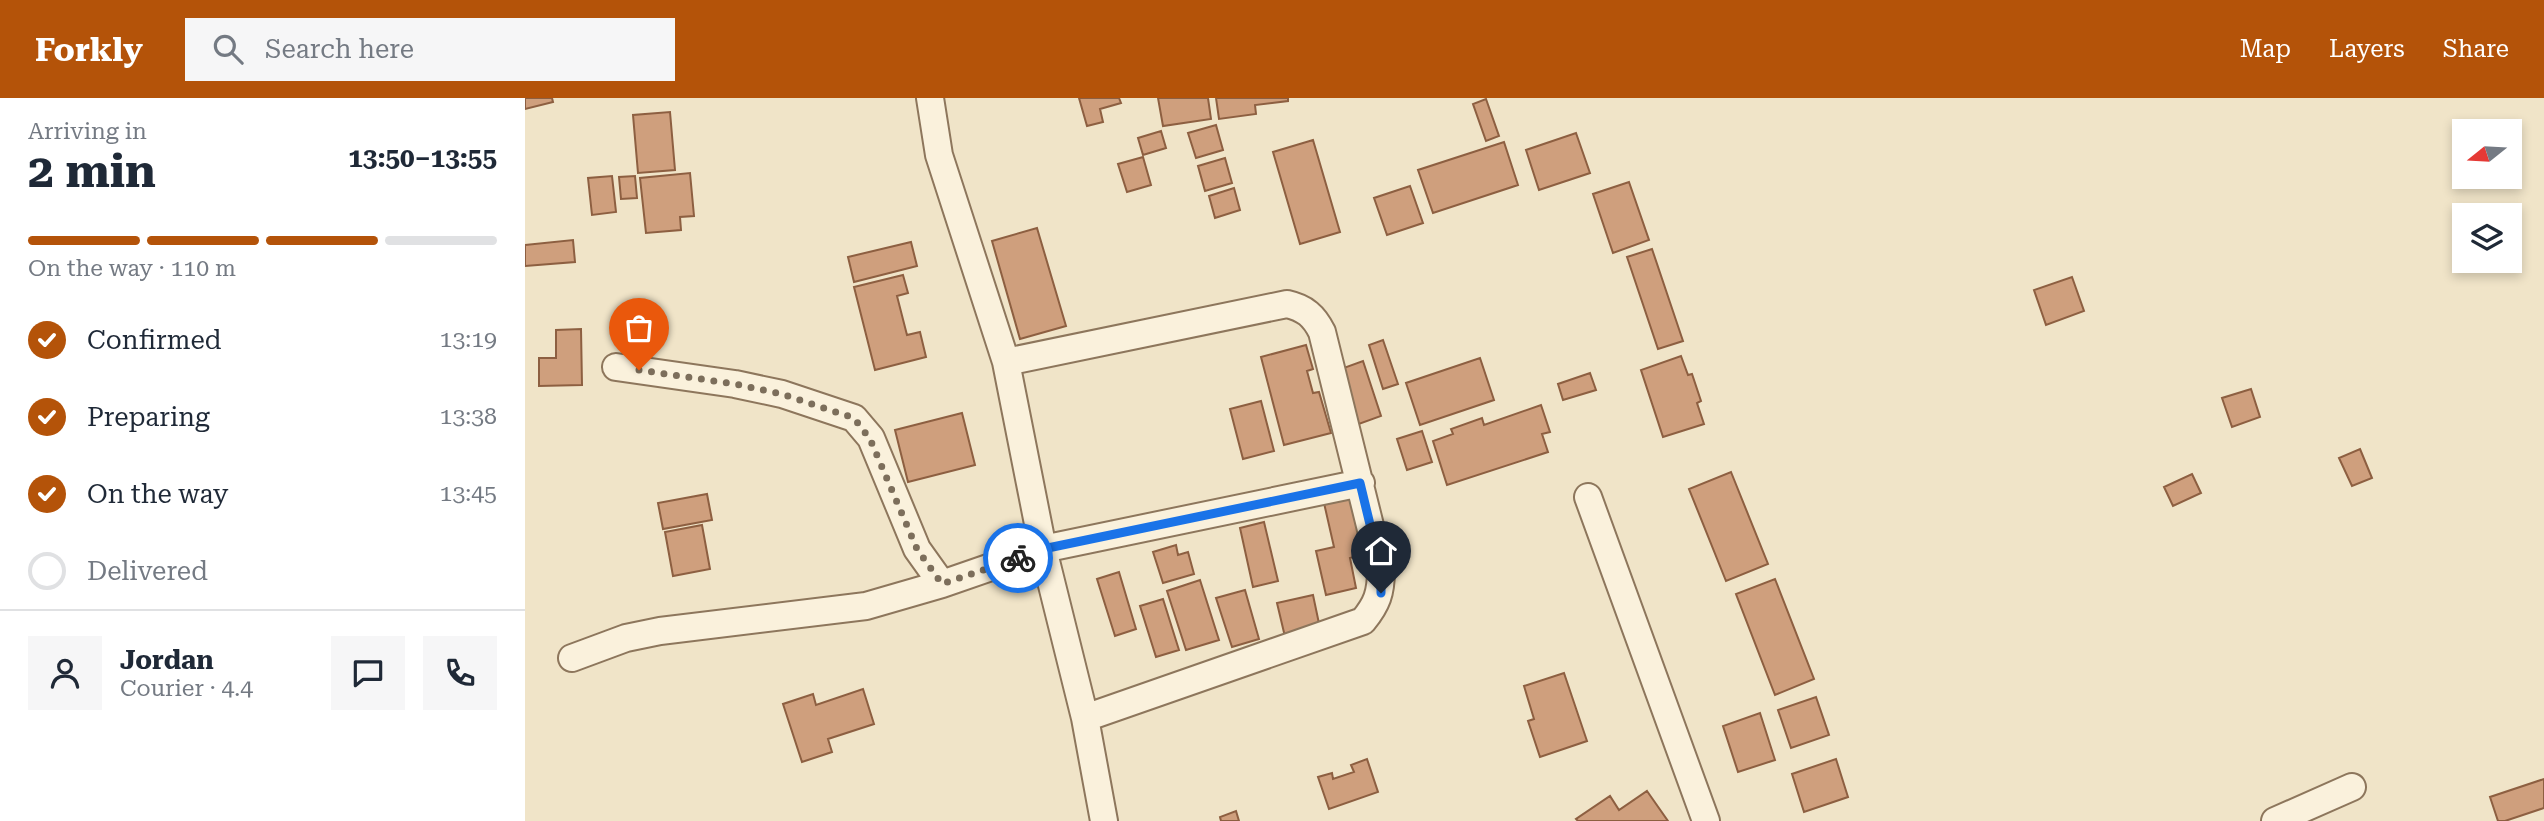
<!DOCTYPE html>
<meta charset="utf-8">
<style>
body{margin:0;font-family:"Roboto Serif",serif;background:#f6f6f7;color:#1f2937;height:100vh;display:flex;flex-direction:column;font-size:26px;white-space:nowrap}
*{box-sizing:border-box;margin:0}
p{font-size:23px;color:#747a83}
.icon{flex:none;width:38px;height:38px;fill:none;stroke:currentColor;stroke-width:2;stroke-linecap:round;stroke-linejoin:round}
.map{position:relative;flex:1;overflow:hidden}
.drawer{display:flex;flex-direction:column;background:#fff;width:525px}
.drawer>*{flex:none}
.needle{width:46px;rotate:252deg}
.tools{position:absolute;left:1927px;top:21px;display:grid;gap:14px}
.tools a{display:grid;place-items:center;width:70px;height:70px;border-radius:0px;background:#fff;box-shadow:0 4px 10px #0003;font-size:35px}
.pin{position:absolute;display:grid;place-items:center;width:60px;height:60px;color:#fff;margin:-72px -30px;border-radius:50% 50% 50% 0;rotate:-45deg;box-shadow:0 0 7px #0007}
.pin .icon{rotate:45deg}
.courier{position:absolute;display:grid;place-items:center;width:70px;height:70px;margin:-35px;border:5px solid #1a73e8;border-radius:50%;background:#fff;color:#222;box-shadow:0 2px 9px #0007}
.overview em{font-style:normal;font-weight:700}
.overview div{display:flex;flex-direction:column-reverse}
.overview{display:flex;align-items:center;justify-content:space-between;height:119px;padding:0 28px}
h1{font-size:46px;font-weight:700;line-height:52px}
.bar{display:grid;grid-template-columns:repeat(4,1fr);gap:10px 7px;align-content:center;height:84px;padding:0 28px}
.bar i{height:9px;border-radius:5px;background:#e0e1e3}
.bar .selected{background:#b45309}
.bar p{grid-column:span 4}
.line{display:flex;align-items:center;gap:18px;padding:0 28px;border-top:2px solid #e0e1e3}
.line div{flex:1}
.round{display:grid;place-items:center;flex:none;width:74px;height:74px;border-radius:0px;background:#f6f6f7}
ol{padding:0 28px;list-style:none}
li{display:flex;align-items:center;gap:21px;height:77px}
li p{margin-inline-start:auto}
li .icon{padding:7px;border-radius:50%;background:#b45309;color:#fff;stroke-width:4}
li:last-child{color:#747a83}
li i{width:38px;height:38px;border:4px solid #e0e1e3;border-radius:50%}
header{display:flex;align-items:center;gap:42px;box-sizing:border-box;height:98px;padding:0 35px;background:#b45309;color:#fff}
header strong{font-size:33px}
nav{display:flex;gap:38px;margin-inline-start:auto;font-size:24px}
.search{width:490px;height:63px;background:#f6f6f7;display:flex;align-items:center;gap:18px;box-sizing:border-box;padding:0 24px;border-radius:0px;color:#747a83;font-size:26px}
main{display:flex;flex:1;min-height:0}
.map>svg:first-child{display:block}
.building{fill:#cf9f7d;stroke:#8d5f41;stroke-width:2}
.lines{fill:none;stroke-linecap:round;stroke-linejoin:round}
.street-casing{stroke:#8d765c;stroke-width:30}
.street{stroke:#faf1dc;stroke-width:26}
.done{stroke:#7c6e5b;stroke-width:7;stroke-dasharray:0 12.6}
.route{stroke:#1a73e8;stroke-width:9}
</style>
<header>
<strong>Forkly</strong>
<div class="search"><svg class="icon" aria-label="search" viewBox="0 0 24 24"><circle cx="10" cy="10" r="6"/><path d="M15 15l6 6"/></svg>Search here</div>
<nav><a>Map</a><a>Layers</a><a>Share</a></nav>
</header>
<main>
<section class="drawer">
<div class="overview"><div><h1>2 min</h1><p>Arriving in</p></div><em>13:50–13:55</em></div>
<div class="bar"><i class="selected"></i><i class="selected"></i><i class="selected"></i><i></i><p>On the way · 110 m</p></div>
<ol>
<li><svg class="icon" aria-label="check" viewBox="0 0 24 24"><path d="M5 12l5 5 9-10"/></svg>Confirmed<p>13:19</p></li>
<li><svg class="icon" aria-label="check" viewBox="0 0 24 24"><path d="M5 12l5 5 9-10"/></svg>Preparing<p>13:38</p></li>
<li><svg class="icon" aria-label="check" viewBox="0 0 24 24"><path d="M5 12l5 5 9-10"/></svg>On the way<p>13:45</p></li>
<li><i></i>Delivered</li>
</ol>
<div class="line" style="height:126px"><a class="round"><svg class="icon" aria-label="person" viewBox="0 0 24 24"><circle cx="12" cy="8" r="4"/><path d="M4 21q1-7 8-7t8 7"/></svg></a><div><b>Jordan</b><p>Courier · 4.4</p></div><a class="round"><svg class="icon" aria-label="chat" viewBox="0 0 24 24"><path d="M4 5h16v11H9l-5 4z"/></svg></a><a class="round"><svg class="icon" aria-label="phone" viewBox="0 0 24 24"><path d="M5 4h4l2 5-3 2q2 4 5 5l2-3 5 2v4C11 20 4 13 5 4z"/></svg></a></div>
</section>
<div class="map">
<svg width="2019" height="723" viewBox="0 0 2019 723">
<rect width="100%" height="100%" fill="#f0e4c8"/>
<path class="building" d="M0 0H27L28 4 0 11Z
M554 0H594L596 5 575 11 578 24 562 28Z
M633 0H683L686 21 638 28Z
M691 0H763V3L730 7 731 16 694 21Z
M961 1 974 38 961 43 948 6Z
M145 14 150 72 113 75 108 17Z
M691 27 698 52 671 60 663 35Z
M636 33 641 50 618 57 613 40Z
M1051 35 1065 75 1014 92 1001 52Z
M788 42 815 134 775 146 748 54Z
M979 44 993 87 908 115 893 72Z
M618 59 626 87 602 94 593 66Z
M700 60 707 85 680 93 673 68Z
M165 75 169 118 155 119 156 132 121 135 115 80Z
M87 78 91 114 67 117 63 80Z
M110 78 112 100 96 101 94 79Z
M1104 84 1124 142 1088 155 1068 96Z
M885 88 898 125 862 137 849 100Z
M709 90 715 112 690 120 684 98Z
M512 130 541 228 495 241 467 143Z
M48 142 50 164 0 168V147Z
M386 144 392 168 329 184 323 159Z
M1127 151 1158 243 1133 251 1102 159Z
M378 177 383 195 372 198 382 237 395 234 401 259 350 272 329 189Z
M1547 179 1559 213 1521 227 1509 192Z
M56 231 57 287 14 288V260H31V232Z
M858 242 873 286 858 291 844 247Z
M781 247 788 271 782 273 788 295 794 294 806 335 759 347 736 259Z
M1156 258 1163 277 1167 276 1176 303 1172 305 1179 326 1138 339 1116 272Z
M955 260 969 302 895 327 881 285Z
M838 263 856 318 831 327 813 272Z
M1065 275 1071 292 1038 302 1033 286Z
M1726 291 1735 319 1707 329 1697 300Z
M736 303 749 353 718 361 705 311Z
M1016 307 1025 334 1017 336 1023 354 922 387 908 343 928 336 926 331 957 320 959 327Z
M437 315 450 367 383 384 370 332Z
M897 333 907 364 882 372 872 341Z
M1835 351 1847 380 1827 388 1814 360Z
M1206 374 1243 466 1201 483 1164 391Z
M1667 376 1676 395 1648 408 1639 389Z
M182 396 187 422 138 431 133 405Z
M825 399 838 457 825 460 831 490 801 497 791 453 809 449 799 405Z
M739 424 753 483 728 489 715 430Z
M177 427 185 471 148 478 140 434Z
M651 447 653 457 663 454 669 476 638 485 628 454Z
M594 474 611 531 590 538 572 481Z
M1250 481 1289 581 1250 597 1211 496Z
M675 482 694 542 661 552 642 493Z
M720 492 734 541 707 549 691 500Z
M788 497 796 535 761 543 752 505Z
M638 501 654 552 631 559 615 508Z
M1039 575 1062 643 1015 659 1003 623 1009 621 999 588Z
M338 591 349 626 303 641 307 654 277 664 258 606 288 596 291 607Z
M1291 599 1304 637 1266 650 1253 612Z
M1235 615 1250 662 1213 674 1198 628Z
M842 661 853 694 804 711 793 679 807 675 808 681 829 674 826 667Z
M1311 661 1323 699 1279 714 1267 676Z
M2019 681V710L1980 723H1973L1965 699Z
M1122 693 1143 723H1053L1051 721 1085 698 1094 712Z
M711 713 714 723H696L695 719Z"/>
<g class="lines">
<g class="street-casing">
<path id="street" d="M405 0 414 57 481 264 518 451 560 620 579 723
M481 264 762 206C780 210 789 218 797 234L856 472C856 495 852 506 838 523L560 620
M91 269 210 286 257 296 329 320 346 340 392 451 417 486
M1063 399 1181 723
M47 560 101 540 135 533 341 508 417 486 518 451 836 385
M1750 723 1827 689"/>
</g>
<use href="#street" class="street"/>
</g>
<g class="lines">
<path class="done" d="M114 272 210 286 257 296 329 320 345 341 392 451 417 486 493 460"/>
<path class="route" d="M493 460 518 451 835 385 856 472V495"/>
</g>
</svg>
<div class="tools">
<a><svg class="needle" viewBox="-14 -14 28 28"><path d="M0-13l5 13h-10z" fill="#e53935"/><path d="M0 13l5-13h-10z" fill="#747a83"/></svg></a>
<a><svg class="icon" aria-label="layers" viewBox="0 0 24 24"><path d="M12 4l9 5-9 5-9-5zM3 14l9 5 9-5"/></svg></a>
</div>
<div class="pin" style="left:114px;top:272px;background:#ea580c"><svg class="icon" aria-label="bag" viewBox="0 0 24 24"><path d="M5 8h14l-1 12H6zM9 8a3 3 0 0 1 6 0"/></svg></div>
<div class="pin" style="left:856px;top:495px;background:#1f2937"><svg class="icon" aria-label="home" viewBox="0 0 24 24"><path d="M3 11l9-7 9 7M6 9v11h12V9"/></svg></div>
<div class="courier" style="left:493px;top:460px"><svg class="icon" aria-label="bike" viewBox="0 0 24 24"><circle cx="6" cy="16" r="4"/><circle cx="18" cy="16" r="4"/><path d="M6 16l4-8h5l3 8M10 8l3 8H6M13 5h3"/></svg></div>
</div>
</main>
